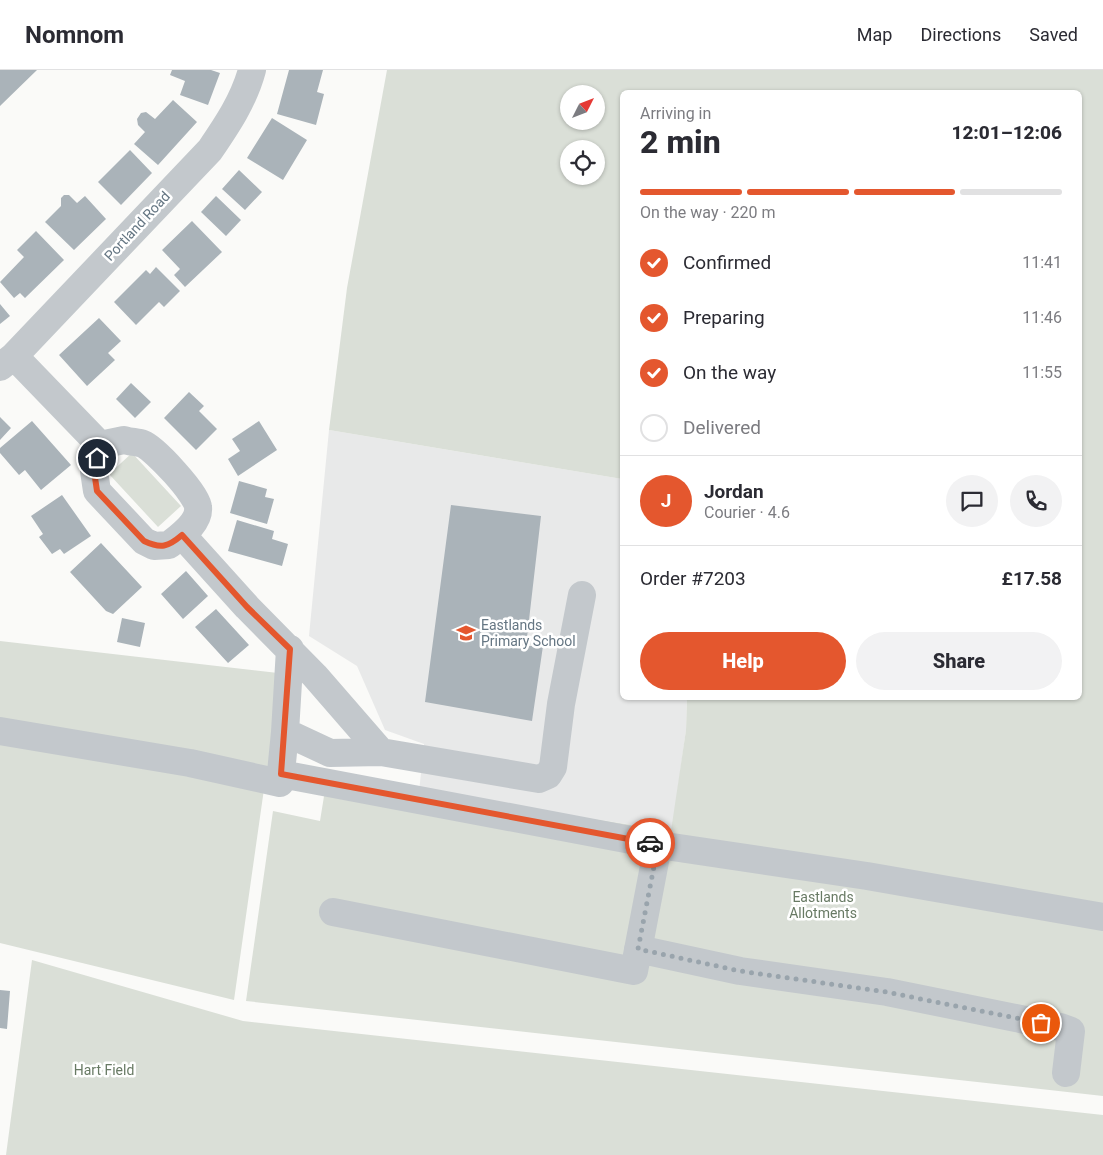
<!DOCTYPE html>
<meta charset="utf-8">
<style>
body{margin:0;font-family:Roboto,sans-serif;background:#f2f2f3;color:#2b2b33;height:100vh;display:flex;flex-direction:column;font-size:19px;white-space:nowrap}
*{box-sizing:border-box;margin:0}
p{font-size:16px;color:#7c7c81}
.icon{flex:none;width:28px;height:28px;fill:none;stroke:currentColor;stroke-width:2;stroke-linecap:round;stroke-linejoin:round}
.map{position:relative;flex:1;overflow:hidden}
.side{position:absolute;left:620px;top:20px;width:462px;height:610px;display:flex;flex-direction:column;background:#fff;border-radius:8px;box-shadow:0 1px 4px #0004}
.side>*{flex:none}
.needle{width:32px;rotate:48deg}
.tools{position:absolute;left:560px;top:15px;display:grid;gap:10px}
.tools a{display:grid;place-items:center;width:45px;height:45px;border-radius:50%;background:#fff;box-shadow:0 1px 4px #0004;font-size:25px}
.pin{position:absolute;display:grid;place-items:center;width:42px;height:42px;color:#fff;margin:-21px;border:2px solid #fff;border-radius:50%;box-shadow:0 1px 5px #0007}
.courier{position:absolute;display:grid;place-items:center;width:50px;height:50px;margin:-25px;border:4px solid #e4572e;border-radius:50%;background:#fff;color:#222;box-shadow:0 1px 6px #0007}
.overview em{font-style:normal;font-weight:800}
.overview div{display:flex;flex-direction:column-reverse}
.overview{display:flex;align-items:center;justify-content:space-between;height:85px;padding:0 20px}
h1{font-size:32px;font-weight:800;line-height:38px}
.bar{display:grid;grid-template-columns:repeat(4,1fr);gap:8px 5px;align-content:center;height:60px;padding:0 20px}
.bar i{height:6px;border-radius:4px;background:#e1e1e2}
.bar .current{background:#e4572e}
.bar p{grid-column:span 4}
.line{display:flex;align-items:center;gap:12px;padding:0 20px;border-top:1px solid #e1e1e2}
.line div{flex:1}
.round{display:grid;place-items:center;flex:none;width:52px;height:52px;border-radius:26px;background:#f2f2f3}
ol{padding:0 20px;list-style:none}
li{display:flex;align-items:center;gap:15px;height:55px}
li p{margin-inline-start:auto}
li .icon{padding:5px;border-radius:50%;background:#e4572e;color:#fff;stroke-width:4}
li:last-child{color:#7c7c81}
li i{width:28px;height:28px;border:2px solid #e1e1e2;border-radius:50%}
.button{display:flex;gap:10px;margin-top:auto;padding:10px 20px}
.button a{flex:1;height:58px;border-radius:30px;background:#e4572e;color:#fff;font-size:20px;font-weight:800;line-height:58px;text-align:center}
.button a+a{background:#f2f2f3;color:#2b2b33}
header{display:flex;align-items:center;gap:30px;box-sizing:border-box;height:70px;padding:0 25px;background:#fff;border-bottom:1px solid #e1e1e2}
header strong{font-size:24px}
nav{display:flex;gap:28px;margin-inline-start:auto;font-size:18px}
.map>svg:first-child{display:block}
.built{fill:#e8e9e9}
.green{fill:#dadfd7;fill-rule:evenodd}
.building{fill:#aab3b9}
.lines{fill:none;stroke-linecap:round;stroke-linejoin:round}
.minor{stroke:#c3c8cc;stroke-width:28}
.done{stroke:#99a4ac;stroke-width:5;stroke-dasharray:0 9}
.route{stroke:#e4572e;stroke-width:6}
.labels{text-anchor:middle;stroke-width:5;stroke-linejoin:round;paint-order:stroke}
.street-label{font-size:14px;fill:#657683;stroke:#fff}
.poi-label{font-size:14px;fill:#657683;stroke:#fff;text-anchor:start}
.park-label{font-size:14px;fill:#687a64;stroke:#fff}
</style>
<header>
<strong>Nomnom</strong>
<nav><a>Map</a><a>Directions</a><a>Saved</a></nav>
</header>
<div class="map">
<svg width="1103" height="1085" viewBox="0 0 1103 1085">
<rect width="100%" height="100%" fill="#fafaf8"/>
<path class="built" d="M329 360 622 409V628H687L686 660 672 761 419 722 424 674 385 660 357 596 309 566Z"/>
<path class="green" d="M387 0H1103V1026L246 931 273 741 320 751 325 720 419 722 671 761 686 660 687 628H1080V22H622V409L329 360 347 218ZM569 24H596V51H569ZM569 79H596V106H569Z
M132 383 181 436 158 457 109 404Z
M0 571 278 603 271 698 264 719 234 930 0 873Z
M32 890 243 951 1103 1045V1085H6Z"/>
<path class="building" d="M0 0H37L0 36Z
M172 0H211L220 3 208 35 180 25 185 11 170 5Z
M289 0H323L317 22 324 24 316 55 277 44Z
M173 30 197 52 158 95 134 74 145 62 138 55 137 49 141 43 146 42 155 49Z
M272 48 307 70 283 110 247 88Z
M130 80 152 103 121 135 98 112Z
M239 100 262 122 245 140 222 119Z
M64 125H69L77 133 85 126 106 149 74 180 45 152 61 136V128Z
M216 126 241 150 226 166 201 142Z
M192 151 222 182 185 217 174 205 180 199 162 180Z
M36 161 64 190 25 228 20 223 14 228 0 212 24 187 17 180Z
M156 197 180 221 164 237 159 232 136 255 114 232 146 200 150 204Z
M0 234 10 246 0 254Z
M99 248 121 271 108 283 115 290 87 316 59 285Z
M131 313 151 332 135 348 116 329Z
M189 322 204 336 199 341 217 359 196 380 164 348Z
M0 347 11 358 0 370Z
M32 351 71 395 41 420 25 400 19 405 0 383V378Z
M259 351 277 380 238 406 228 389 240 381 232 369Z
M239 411 267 419 265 427 274 429 267 454 230 443Z
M62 425 91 466 64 484 60 479 52 484 39 467 43 464 31 446Z
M451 435 541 446 526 576H543L532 651 425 632Z
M237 450 274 461 272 469 288 474 282 496 228 481Z
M101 473 142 517 113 544 106 541 70 502Z
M186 501 208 526 183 549 161 524Z
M216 539 249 575 228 593 195 557Z
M122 548 145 553 140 577 117 572Z
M0 920 10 921 7 959 0 958Z"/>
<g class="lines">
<path class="minor" d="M14 286 100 375
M0 297 14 286 210 80C227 55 244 30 252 0
M124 370C130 372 138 372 143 374 154 378 198 425 198 437 200 453 180 466 169 475L154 476 144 471 97 421 94 401 100 375Z
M182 465 247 537 315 606 381 682 539 709 548 705 553 697 561 634 582 525
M290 579 285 662 330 683 381 682
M0 661 190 693 280 713 285 662
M281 704 652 774 656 786 634 901 333 842
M652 774 867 806 1103 847
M638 879 740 901 887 922 1060 957 1071 961 1066 1003"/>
</g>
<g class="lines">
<path class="done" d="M650 773 656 786 638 879 740 901 886 922 1041 953"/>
<path class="route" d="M97 388 94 401 97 421 144 471C161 479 168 477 182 465L247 537 290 579 281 704 650 773"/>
</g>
<defs>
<g id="school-bare" transform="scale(1.5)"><path d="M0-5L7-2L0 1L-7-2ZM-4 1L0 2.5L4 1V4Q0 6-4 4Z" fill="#e4572e" stroke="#fff" stroke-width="2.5" paint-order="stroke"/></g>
</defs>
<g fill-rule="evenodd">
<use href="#school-bare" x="466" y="563"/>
</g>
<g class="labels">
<g class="street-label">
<text transform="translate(137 156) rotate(-47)" y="5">Portland Road</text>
</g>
<g class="poi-label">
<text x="481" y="560">Eastlands<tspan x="481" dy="16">Primary School</tspan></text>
</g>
<g class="park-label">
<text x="823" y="832">Eastlands<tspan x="823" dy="16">Allotments</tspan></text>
<text x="104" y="1005">Hart Field</text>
</g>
</g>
</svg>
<div class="tools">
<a><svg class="needle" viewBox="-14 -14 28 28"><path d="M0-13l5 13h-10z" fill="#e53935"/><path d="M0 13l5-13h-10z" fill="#7c7c81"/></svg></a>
<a><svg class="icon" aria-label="locate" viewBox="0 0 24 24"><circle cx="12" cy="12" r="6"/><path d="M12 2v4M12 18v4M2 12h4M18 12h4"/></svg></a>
</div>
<div class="pin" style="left:1041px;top:953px;background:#ea580c"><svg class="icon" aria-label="bag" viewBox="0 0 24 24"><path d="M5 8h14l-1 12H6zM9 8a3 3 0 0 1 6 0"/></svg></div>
<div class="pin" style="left:97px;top:388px;background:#1f2937"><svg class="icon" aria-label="home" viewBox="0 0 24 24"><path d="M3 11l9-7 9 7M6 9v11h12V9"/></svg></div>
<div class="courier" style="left:650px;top:773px"><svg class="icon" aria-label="car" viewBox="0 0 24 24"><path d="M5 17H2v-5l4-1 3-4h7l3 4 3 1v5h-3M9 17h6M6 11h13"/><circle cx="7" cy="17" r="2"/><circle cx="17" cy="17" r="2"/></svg></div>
<section class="side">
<div class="overview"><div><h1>2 min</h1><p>Arriving in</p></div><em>12:01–12:06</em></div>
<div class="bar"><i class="current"></i><i class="current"></i><i class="current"></i><i></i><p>On the way · 220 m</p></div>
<ol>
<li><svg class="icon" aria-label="check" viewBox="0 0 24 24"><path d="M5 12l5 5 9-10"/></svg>Confirmed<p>11:41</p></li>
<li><svg class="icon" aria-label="check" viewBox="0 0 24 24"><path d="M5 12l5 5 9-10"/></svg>Preparing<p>11:46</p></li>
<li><svg class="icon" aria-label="check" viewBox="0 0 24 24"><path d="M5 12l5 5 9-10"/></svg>On the way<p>11:55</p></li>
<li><i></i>Delivered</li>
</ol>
<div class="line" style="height:90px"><b class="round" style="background:#e4572e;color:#fff">J</b><div><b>Jordan</b><p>Courier · 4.6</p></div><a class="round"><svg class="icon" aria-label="chat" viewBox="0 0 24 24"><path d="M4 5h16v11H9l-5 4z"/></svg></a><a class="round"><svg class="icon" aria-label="phone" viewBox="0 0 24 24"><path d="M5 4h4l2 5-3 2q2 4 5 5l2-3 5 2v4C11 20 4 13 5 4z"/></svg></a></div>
<div class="line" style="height:65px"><div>Order #7203</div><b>£17.58</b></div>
<div class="button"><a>Help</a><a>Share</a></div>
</section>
</div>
